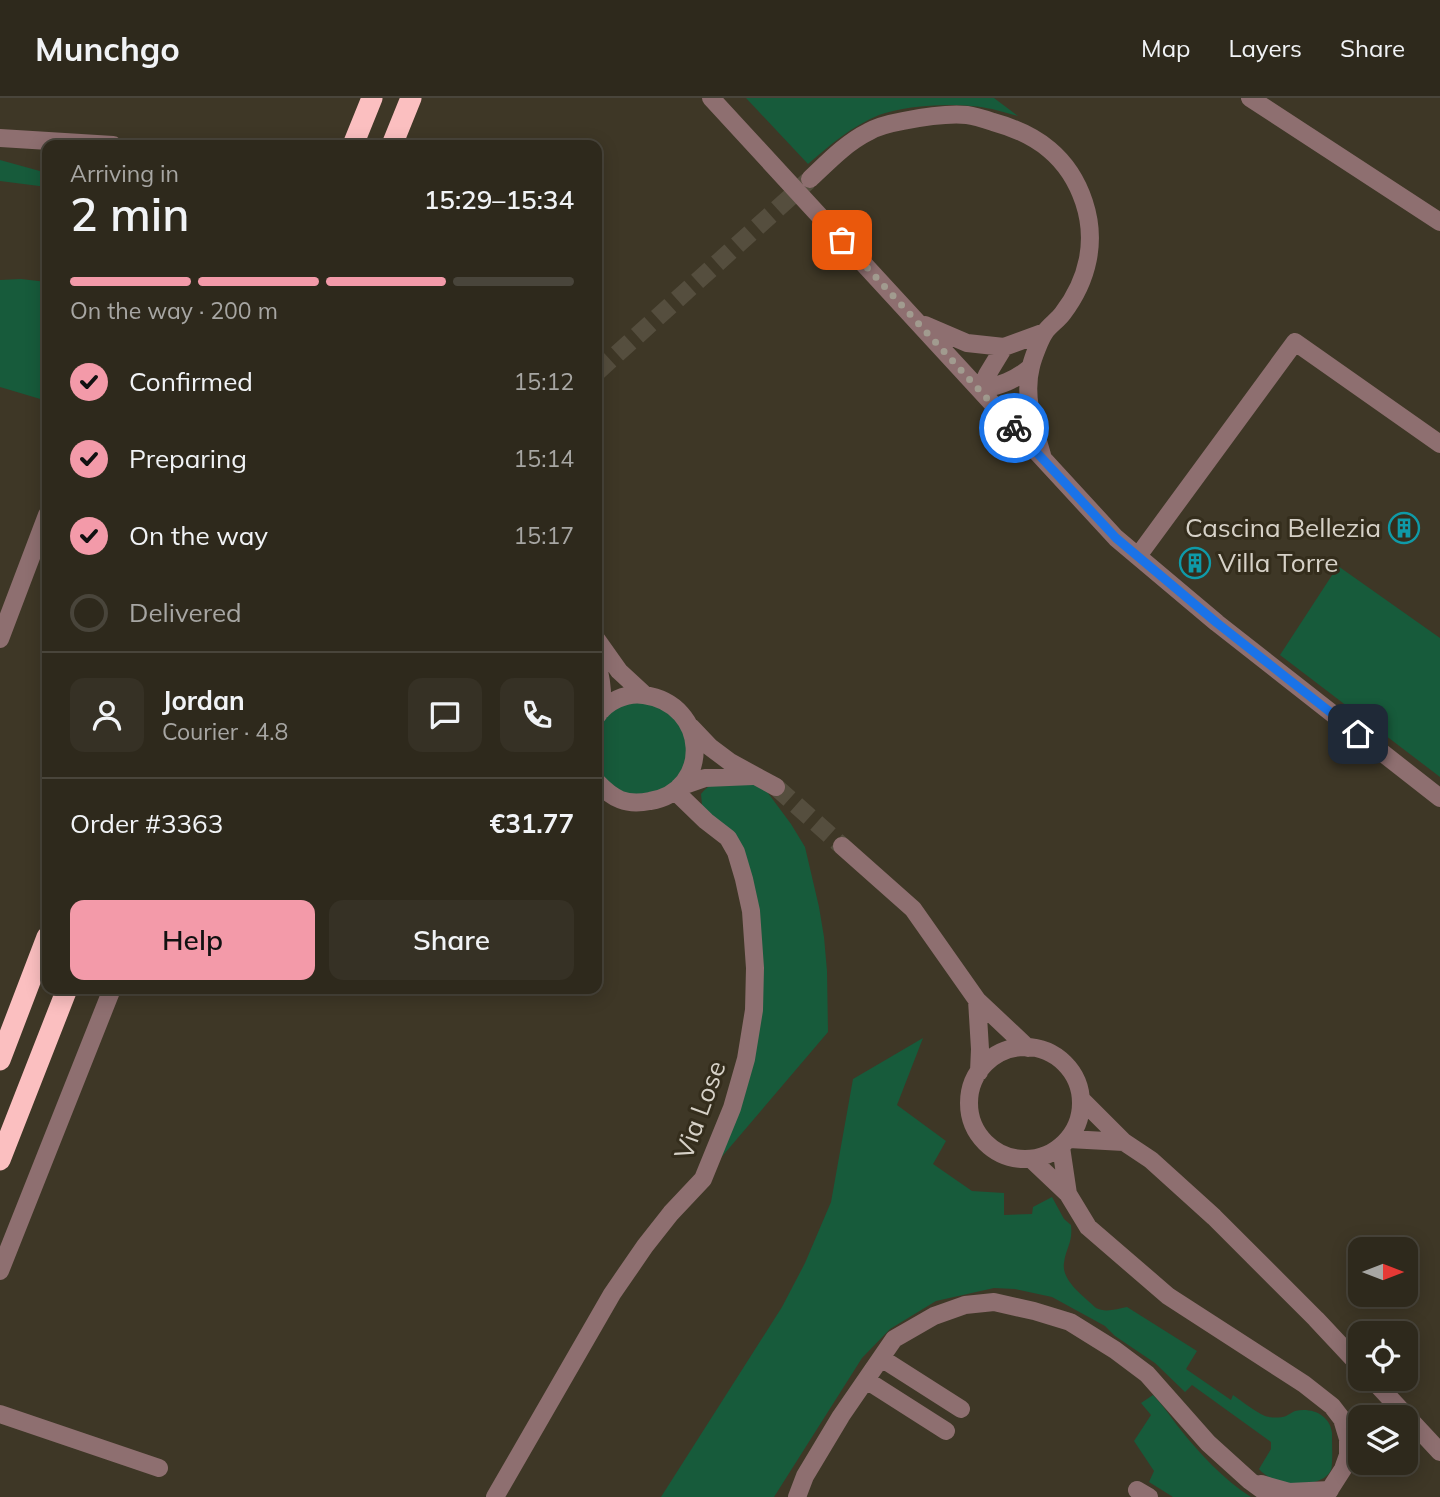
<!DOCTYPE html>
<meta charset="utf-8">
<style>
body{margin:0;font-family:Mulish,sans-serif;background:#363125;color:#f1f3f6;height:100vh;display:flex;flex-direction:column;font-size:26px;white-space:nowrap}
*{box-sizing:border-box;margin:0}
p{font-size:23px;color:#a7a6a3}
.icon{flex:none;width:38px;height:38px;fill:none;stroke:currentColor;stroke-width:2;stroke-linecap:round;stroke-linejoin:round}
.map{position:relative;flex:1;overflow:hidden}
.panel{position:absolute;left:42px;top:42px;width:560px;height:854px;display:flex;flex-direction:column;background:#2e291c;border-radius:14px;box-shadow:0 4px 18px #0003,0 0 0 2px #49453b}
.panel>*{flex:none}
.needle{width:46px;rotate:90deg}
.buttons{position:absolute;left:1348px;top:1139px;display:grid;gap:14px}
.buttons a{display:grid;place-items:center;width:70px;height:70px;border-radius:14px;background:#2e291c;box-shadow:0 4px 18px #0003,0 0 0 2px #49453b;font-size:35px}
.pin{position:absolute;display:grid;place-items:center;width:60px;height:60px;color:#fff;margin:-30px;border-radius:14px;box-shadow:0 4px 10px #0006}
.courier{position:absolute;display:grid;place-items:center;width:70px;height:70px;margin:-35px;border:5px solid #1a73e8;border-radius:50%;background:#fff;color:#222;box-shadow:0 2px 9px #0007}
.headline em{font-style:normal;font-weight:600}
.headline div{display:flex;flex-direction:column-reverse}
.headline{display:flex;align-items:center;justify-content:space-between;height:119px;padding:0 28px}
h1{font-size:46px;font-weight:600;line-height:52px}
.bar{display:grid;grid-template-columns:repeat(4,1fr);gap:10px 7px;align-content:center;height:84px;padding:0 28px}
.bar i{height:9px;border-radius:5px;background:#49453b}
.bar .active{background:#f39aa9}
.bar p{grid-column:span 4}
.line{display:flex;align-items:center;gap:18px;padding:0 28px;border-top:2px solid #49453b}
.line div{flex:1}
.round{display:grid;place-items:center;flex:none;width:74px;height:74px;border-radius:14px;background:#363125}
ol{padding:0 28px;list-style:none}
li{display:flex;align-items:center;gap:21px;height:77px}
li p{margin-inline-start:auto}
li .icon{padding:7px;border-radius:50%;background:#f39aa9;color:#111;stroke-width:4}
li:last-child{color:#a7a6a3}
li i{width:38px;height:38px;border:4px solid #49453b;border-radius:50%}
.button{display:flex;gap:14px;margin-top:auto;padding:14px 28px}
.button a{flex:1;height:80px;border-radius:14px;background:#f39aa9;color:#111;font-size:28px;font-weight:600;line-height:80px;text-align:center}
.button a+a{background:#363125;color:#f1f3f6}
header{display:flex;align-items:center;gap:42px;box-sizing:border-box;height:98px;padding:0 35px;background:#2e291c;border-bottom:2px solid #49453b}
header strong{font-size:33px}
nav{display:flex;gap:38px;margin-inline-start:auto;font-size:24px}
.map>svg:first-child{display:block}
.green{fill:#175b3b}
.lines{fill:none;stroke-linecap:round;stroke-linejoin:round}
.minor-tunnel{stroke:#554e3e;stroke-width:18;stroke-dasharray:18 9;stroke-linecap:butt}
.minor{stroke:#8e6f70;stroke-width:18}
.highway{stroke:#fbbfc0;stroke-width:21}
.done{stroke:#a19b8f;stroke-width:7;stroke-dasharray:0 12.6}
.route{stroke:#1a73e8;stroke-width:9}
.labels{text-anchor:middle;stroke-width:6;stroke-linejoin:round;paint-order:stroke}
.poi-label{font-size:26px;fill:#d6d1c7;stroke:#342d1c;text-anchor:end}
.street-label{font-size:26px;fill:#d6d1c7;stroke:#342d1c}
</style>
<header>
<strong>Munchgo</strong>
<nav><a>Map</a><a>Layers</a><a>Share</a></nav>
</header>
<div class="map">
<svg width="1440" height="1399" viewBox="0 0 1440 1399">
<rect width="100%" height="100%" fill="#3e3726"/>
<path class="green" d="M746 0H994L1018 18C1009 16 1001 13 992 11 961 4 909 6 879 17 852 28 830 47 808 66Z
M0 62 47 75V89L0 83Z
M21 181 47 184V303L0 289V182Z
M1338 468 1440 540V679L1280 557Z
M640 596 689 627 687 678 637 706 597 684V618Z
M747 682 768 695 791 726 805 749 819 809 824 839 827 873 828 934 719 1062 737 1012 757 813 709 716 702 707 701 696C715 679 726 683 747 682Z
M923 940 897 1007 946 1043 933 1066 972 1093 1004 1095V1117L1032 1116 1033 1109 1052 1099 1064 1121 1071 1127C1073 1145 1066 1149 1064 1165 1061 1183 1085 1199 1096 1210 1105 1215 1117 1211 1127 1209L1197 1253 1186 1271 1231 1302 1233 1297C1243 1304 1254 1313 1265 1318 1270 1320 1281 1320 1286 1318 1290 1316 1292 1314 1295 1313 1312 1309 1330 1317 1332 1335 1332 1342 1333 1366 1331 1372 1324 1387 1296 1388 1282 1385 1274 1383 1264 1377 1259 1371L1271 1351V1344L1192 1287 1185 1294 1155 1265 1115 1238 1105 1228 1052 1199 1015 1191 994 1190 936 1203 890 1231 862 1260 774 1399H661L782 1209 805 1165 831 1104 853 981Z
M1153 1297C1164 1308 1171 1320 1180 1331 1200 1356 1224 1382 1251 1399H1173L1149 1384 1154 1373 1134 1343 1151 1317 1141 1305Z"/>
<g class="lines">
<path class="minor-tunnel" d="M597 274 808 83
M776 689 842 748"/>
<path class="minor" d="M711 0 1116 440 1217 525 1440 700
M1250 0 1440 124
M0 40 113 47
M810 81C828 64 846 45 868 34 878 28 892 25 903 23 923 19 947 15 967 17 975 18 984 21 993 24 1037 36 1069 59 1084 104 1097 143 1088 182 1063 215 1058 222 1050 227 1045 234 1040 241 1033 260 1031 268 1023 299 1034 329 1042 357
M925 227 967 245 1004 249 1045 234
M980 292C1001 287 1014 283 1031 269
M980 292 987 277 1004 249
M1138 458 1295 244 1440 346
M0 541 47 417
M597 542 619 573 645 597
M597 566C602 582 603 596 602 612
M597 618C606 604 626 594 644 597 709 606 712 693 650 703 626 708 613 701 597 684
M691 629 710 649 730 664 776 689
M679 689 705 680 753 678
M842 748 913 811 977 902 1028 950
M977 902 980 951 979 974
M969 1005a56 56 0 1 1 112 0a56 56 0 1 1-112 0Z
M1081 1001 1124 1044 1151 1062 1214 1119 1316 1221 1360 1268
M1069 1041 1124 1044
M1031 1061 1068 1096 1061 1049
M1068 1096 1088 1129 1168 1198 1304 1286 1332 1308 1342 1321 1348 1341V1357L1343 1371 1325 1399
M0 1173 112 891
M881 1260 961 1311
M1372 1281 1440 1354
M866 1282 946 1333
M0 1316 159 1370
M1261 1386 1289 1394 1330 1392
M1137 1392 1149 1399
M495 1399 612 1196 645 1148 671 1115 703 1081 732 1010 746 961 754 912 755 870 751 813 744 781 736 754 728 740 706 723 675 693
M797 1399 805 1378 841 1318 894 1241 934 1218 965 1207 994 1204 1034 1213 1070 1224 1115 1252 1147 1276 1208 1345 1250 1383 1272 1399"/>
<path class="highway" d="M353 47 372 0
M392 47 411 0
M0 962 47 839
M0 1062 67 891"/>
</g>
<g class="lines">
<path class="done" d="M842 142 1014 330"/>
<path class="route" d="M1014 330 1116 440 1217 525 1358 636"/>
</g>
<defs>
<g id="building-ring" transform="scale(1.575)"><circle r="9.5" fill="#342d1c" stroke="#0f9aa8" stroke-width="1.5"/><path d="M-4-6H4V6H1V3H-1V6H-4ZM-2.5-4.3h1.7v1.8h-1.7ZM.8-4.3h1.7v1.8H.8ZM-2.5-1h1.7V.8h-1.7ZM.8-1h1.7V.8H.8Z" fill="#0f9aa8"/></g>
</defs>
<g fill-rule="evenodd">
<use href="#building-ring" x="1404" y="430"/>
<use href="#building-ring" x="1195" y="465"/>
</g>
<g class="labels">
<g class="poi-label">
<text x="1381" y="439">Cascina Bellezia</text>
<text x="1218" y="474" text-anchor="start">Villa Torre</text>
</g>
<g class="street-label">
<text transform="translate(700 1012) rotate(-70)" y="9">Via Lose</text>
</g>
</g>
</svg>
<div class="buttons">
<a><svg class="needle" viewBox="-14 -14 28 28"><path d="M0-13l5 13h-10z" fill="#e53935"/><path d="M0 13l5-13h-10z" fill="#a7a6a3"/></svg></a>
<a><svg class="icon" aria-label="locate" viewBox="0 0 24 24"><circle cx="12" cy="12" r="6"/><path d="M12 2v4M12 18v4M2 12h4M18 12h4"/></svg></a>
<a><svg class="icon" aria-label="layers" viewBox="0 0 24 24"><path d="M12 4l9 5-9 5-9-5zM3 14l9 5 9-5"/></svg></a>
</div>
<div class="pin" style="left:842px;top:142px;background:#ea580c"><svg class="icon" aria-label="bag" viewBox="0 0 24 24"><path d="M5 8h14l-1 12H6zM9 8a3 3 0 0 1 6 0"/></svg></div>
<div class="pin" style="left:1358px;top:636px;background:#1f2937"><svg class="icon" aria-label="home" viewBox="0 0 24 24"><path d="M3 11l9-7 9 7M6 9v11h12V9"/></svg></div>
<div class="courier" style="left:1014px;top:330px"><svg class="icon" aria-label="bike" viewBox="0 0 24 24"><circle cx="6" cy="16" r="4"/><circle cx="18" cy="16" r="4"/><path d="M6 16l4-8h5l3 8M10 8l3 8H6M13 5h3"/></svg></div>
<section class="panel">
<div class="headline"><div><h1>2 min</h1><p>Arriving in</p></div><em>15:29–15:34</em></div>
<div class="bar"><i class="active"></i><i class="active"></i><i class="active"></i><i></i><p>On the way · 200 m</p></div>
<ol>
<li><svg class="icon" aria-label="check" viewBox="0 0 24 24"><path d="M5 12l5 5 9-10"/></svg>Confirmed<p>15:12</p></li>
<li><svg class="icon" aria-label="check" viewBox="0 0 24 24"><path d="M5 12l5 5 9-10"/></svg>Preparing<p>15:14</p></li>
<li><svg class="icon" aria-label="check" viewBox="0 0 24 24"><path d="M5 12l5 5 9-10"/></svg>On the way<p>15:17</p></li>
<li><i></i>Delivered</li>
</ol>
<div class="line" style="height:126px"><a class="round"><svg class="icon" aria-label="person" viewBox="0 0 24 24"><circle cx="12" cy="8" r="4"/><path d="M4 21q1-7 8-7t8 7"/></svg></a><div><b>Jordan</b><p>Courier · 4.8</p></div><a class="round"><svg class="icon" aria-label="chat" viewBox="0 0 24 24"><path d="M4 5h16v11H9l-5 4z"/></svg></a><a class="round"><svg class="icon" aria-label="phone" viewBox="0 0 24 24"><path d="M5 4h4l2 5-3 2q2 4 5 5l2-3 5 2v4C11 20 4 13 5 4z"/></svg></a></div>
<div class="line" style="height:91px"><div>Order #3363</div><b>€31.77</b></div>
<div class="button"><a>Help</a><a>Share</a></div>
</section>
</div>
